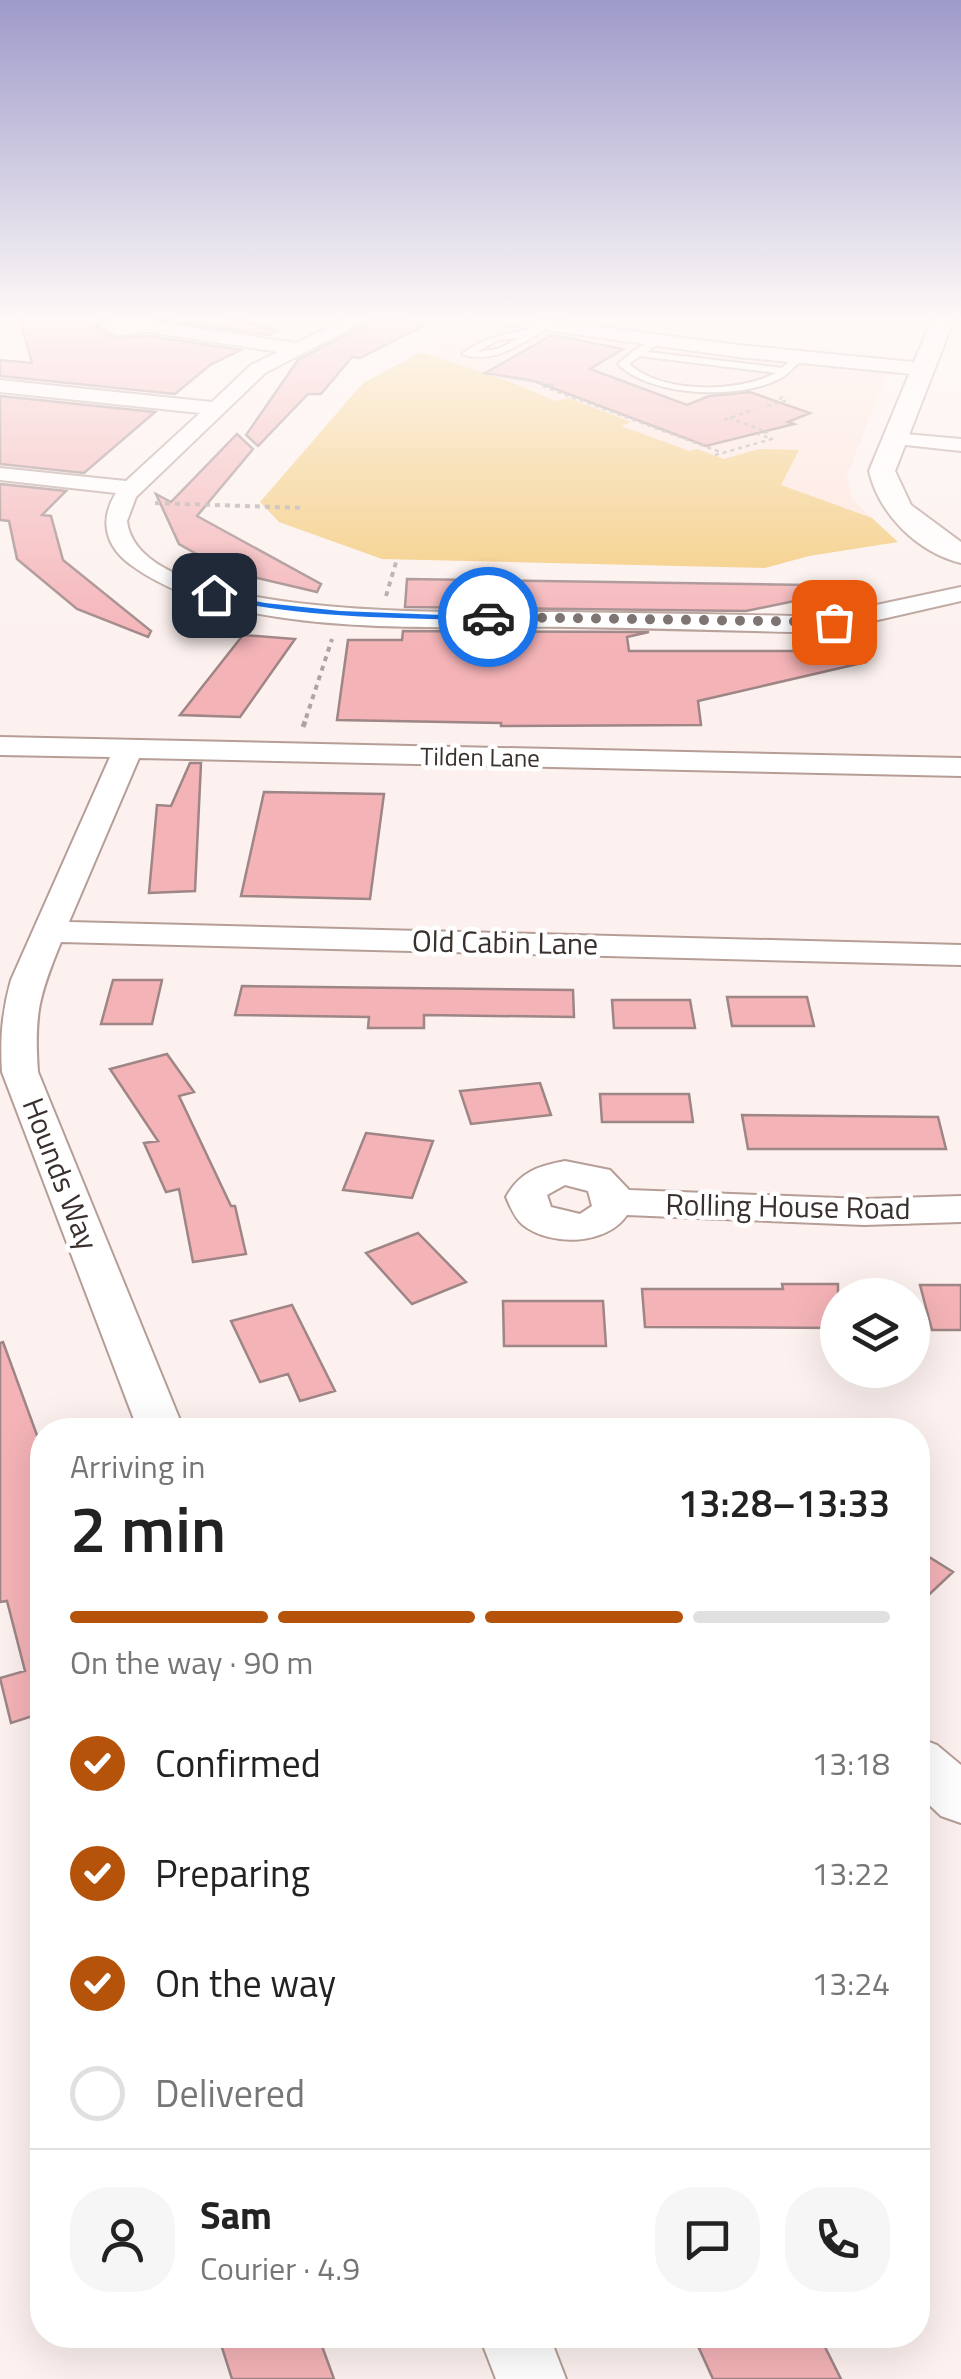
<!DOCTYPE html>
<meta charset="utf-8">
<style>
body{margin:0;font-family:"Titillium Web",sans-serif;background:#f6f6f6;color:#222;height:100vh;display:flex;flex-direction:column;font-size:38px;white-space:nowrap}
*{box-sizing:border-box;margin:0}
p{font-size:32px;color:#767676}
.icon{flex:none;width:55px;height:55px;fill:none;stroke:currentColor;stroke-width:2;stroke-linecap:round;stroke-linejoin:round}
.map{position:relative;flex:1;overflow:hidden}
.sheet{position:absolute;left:30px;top:1418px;width:900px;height:930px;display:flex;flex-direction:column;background:#fff;border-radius:40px;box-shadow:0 10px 40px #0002}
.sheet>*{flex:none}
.buttons{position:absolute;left:820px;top:1278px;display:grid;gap:20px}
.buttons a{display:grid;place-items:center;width:110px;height:110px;border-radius:50%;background:#fff;box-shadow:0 10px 40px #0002;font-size:50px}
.pin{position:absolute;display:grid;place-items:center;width:85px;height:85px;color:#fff;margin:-42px;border-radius:20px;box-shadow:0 5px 15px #0006}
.courier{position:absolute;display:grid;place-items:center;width:100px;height:100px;margin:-50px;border:8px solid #1a73e8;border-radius:50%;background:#fff;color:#222;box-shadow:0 2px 12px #0007}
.head em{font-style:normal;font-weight:600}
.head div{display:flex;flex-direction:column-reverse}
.head{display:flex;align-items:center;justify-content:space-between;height:170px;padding:0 40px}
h1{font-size:65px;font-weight:600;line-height:75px}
.bar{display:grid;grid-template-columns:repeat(4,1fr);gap:15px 10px;align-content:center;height:120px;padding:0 40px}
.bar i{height:12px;border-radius:8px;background:#e0e0e0}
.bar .on{background:#b45309}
.bar p{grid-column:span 4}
.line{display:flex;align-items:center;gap:25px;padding:0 40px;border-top:2px solid #e0e0e0}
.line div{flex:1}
.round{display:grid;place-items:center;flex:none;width:105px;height:105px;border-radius:40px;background:#f6f6f6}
ol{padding:0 40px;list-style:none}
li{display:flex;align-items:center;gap:30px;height:110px}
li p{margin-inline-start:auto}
li .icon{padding:10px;border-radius:50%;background:#b45309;color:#fff;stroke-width:4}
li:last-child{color:#767676}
li i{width:55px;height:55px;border:5px solid #e0e0e0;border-radius:50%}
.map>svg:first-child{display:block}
.built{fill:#fee3db}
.green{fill:#f3c875}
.building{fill:#f4b3b7;stroke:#9e8586;stroke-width:2.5}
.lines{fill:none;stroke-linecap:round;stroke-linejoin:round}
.service-casing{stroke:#b69e97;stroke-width:4}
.minor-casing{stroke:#b69e97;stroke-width:4}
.tertiary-casing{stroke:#b69e97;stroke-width:4}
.path-far2{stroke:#aea4a1;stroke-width:2.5;stroke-dasharray:4 4;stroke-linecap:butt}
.path-far1{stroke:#aea4a1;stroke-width:4;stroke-dasharray:5 5;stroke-linecap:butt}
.path{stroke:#aea4a1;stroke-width:5;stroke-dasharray:6 6;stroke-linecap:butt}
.service{fill:#fff;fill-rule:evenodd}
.minor{fill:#fff;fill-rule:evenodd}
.tertiary{fill:#fff;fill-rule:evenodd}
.route{fill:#1a73e8}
.done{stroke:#7e7471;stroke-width:10;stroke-dasharray:0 18}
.labels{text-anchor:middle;stroke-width:9;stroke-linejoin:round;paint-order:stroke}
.far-street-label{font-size:25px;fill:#3a302d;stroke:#fff}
.street-label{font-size:30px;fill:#3a302d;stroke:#fff}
</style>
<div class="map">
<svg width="961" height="2379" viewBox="0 0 961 2379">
<rect width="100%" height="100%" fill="#fcf1ee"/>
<path class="built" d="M478 320 889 370 847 475 852 499 873 519 421 352Z"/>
<path class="green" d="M421 352 511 382 555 401 569 398 631 422 621 426 690 451 697 449 724 459 759 449 799 450 781 485 872 518 898 542 809 556 765 568 382 559 279 522 260 502 363 383Z"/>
<path class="building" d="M18 314H113L95 326 115 338 149 336 241 350 210 365 175 394 0 376V360L32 363Z
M156 314H217L277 331 270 335 163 320Z
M378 319 431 322 360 358 352 357 321 394H308L258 446 246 435 298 360Z
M552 335 623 349 590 369 687 405 709 396 750 392 810 413 788 422 794 424 706 446 534 381 485 373Z
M0 396 155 412 84 473 0 464Z
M237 434 253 449 197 516 321 584 317 592 227 571 179 544 156 494 171 502Z
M0 484 66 491 42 515 51 516 63 560 151 631 148 637 77 609 17 559 9 521 0 520Z
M407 579 807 585 809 598 746 611 405 607Z
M403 631 649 632 627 637 629 651H864L866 662 698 701 701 725 501 726V723L337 720 348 640H402Z
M243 635 295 639 240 717 180 715Z
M190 763H201L195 891 149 893 157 805 171 806Z
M264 792 384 794 370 899 241 896Z
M113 980H162L152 1024H101Z
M242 986 573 990 574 1017 424 1015V1028H368L369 1017 235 1015Z
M727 997H807L814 1026H732Z
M612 1000H690L695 1028H614Z
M167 1054 194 1092 179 1096 231 1206H235L246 1254 193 1262 179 1189 166 1192 144 1143 158 1141 110 1069Z
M540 1083 551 1115 471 1124 460 1091Z
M600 1094H689L693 1122H602Z
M742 1115 938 1117 946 1149H748Z
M366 1133 433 1141 412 1198 343 1190Z
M418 1233 466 1282 412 1304 366 1253Z
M782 1284H838V1328L645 1327 642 1289H783Z
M920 1285H961V1330H932Z
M503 1301H603L606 1346H504Z
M292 1305 335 1391 300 1401 288 1374 260 1382 231 1321Z
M3 1342 42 1449V1713L11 1723 0 1678 25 1671 7 1601 0 1602V1343Z
M918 1550 953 1572 918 1605Z
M218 2335H318L334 2379H232Z
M693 2335H819L841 2379H713Z"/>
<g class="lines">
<g class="service-casing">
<path id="service" d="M548 322 551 327C523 341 495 366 462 354 492 331 516 336 548 322ZM519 338 498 349 477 352 498 340Z
M658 337 661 342 647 352 782 368 795 356 803 358C796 365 788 375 779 379 738 400 651 397 618 364L633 351ZM640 356 776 373C737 393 663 394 629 364Z"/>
</g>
<g class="minor-casing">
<path id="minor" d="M121 314 158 318 160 323 296 343 356 314H379L265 373 136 497 127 521C139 626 485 611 563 612 640 613 716 614 793 616L834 614 961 587V601L834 630 793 632C719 630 645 628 571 627 444 625 236 642 131 565 105 546 99 520 116 493L0 480V468L126 481 200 413 0 392V380L212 402 251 365 278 352 149 332 117 335 99 325Z
M458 314H506L738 345 923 363 932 369 923 375 738 357 467 319Z
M894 433 961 439V451L887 443 884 439 887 435Z
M0 737 961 758V776L139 758 69 922 961 945V965L61 942C39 996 34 1014 38 1072L184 1430H138L2 1072C0 1039 2 1012 11 980L110 757 0 755Z
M565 1161 610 1170 629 1190 864 1199 961 1196V1222L864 1225 627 1215C607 1245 551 1247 523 1225 515 1219 510 1206 506 1197 520 1172 538 1166 565 1161ZM565 1185 588 1191 592 1206 580 1214 551 1207 547 1195Z
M918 1738 937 1745 961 1765V1823L941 1816 918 1794Z
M479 2335H549L566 2379H496Z"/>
</g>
<g class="tertiary-casing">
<path id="tertiary" d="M934 314H956L895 471 911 505 961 542V563C917 552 879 514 869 471Z"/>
</g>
<path class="path-far2" d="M493 375 555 385 544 387 723 453
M767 406 785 401 780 399 783 396
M724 420 755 409
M715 455 772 439 758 434 767 432 730 418"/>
<path class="path-far1" d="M155 503 304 508
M386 596 397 559
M306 718 332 639"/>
<path class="path" d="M303 727 307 716"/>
<use href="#service" class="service"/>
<use href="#minor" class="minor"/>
<use href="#tertiary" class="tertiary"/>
</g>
<linearGradient id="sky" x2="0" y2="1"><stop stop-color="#9e9aca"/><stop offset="0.49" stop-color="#fef9f7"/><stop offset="1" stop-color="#fef9f7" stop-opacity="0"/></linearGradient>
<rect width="961" height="647" fill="url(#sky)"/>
<path class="route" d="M214 592 265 603 340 611 493 617 488 620C394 618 303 618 211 597Z"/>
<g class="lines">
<path class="done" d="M488 617 834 622"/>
</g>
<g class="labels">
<g class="far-street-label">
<text transform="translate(480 757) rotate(1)" y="9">Tilden Lane</text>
</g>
<g class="street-label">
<text transform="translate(505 943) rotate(1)" y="10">Old Cabin Lane</text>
<text transform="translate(60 1174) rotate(69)" y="10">Hounds Way</text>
<text transform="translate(788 1207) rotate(1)" y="10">Rolling House Road</text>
</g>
</g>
</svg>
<div class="buttons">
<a><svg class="icon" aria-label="layers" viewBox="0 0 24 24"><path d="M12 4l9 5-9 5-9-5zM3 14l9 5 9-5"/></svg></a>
</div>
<div class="pin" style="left:834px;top:622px;background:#ea580c"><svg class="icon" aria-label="bag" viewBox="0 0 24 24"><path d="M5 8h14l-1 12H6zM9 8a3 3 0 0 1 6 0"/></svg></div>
<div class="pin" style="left:214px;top:595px;background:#1f2937"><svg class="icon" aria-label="home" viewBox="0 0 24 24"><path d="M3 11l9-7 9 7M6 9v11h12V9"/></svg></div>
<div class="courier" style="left:488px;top:617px"><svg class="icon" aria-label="car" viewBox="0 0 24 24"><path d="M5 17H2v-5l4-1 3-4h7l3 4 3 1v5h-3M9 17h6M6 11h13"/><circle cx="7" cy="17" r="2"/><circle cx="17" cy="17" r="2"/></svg></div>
<section class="sheet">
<div class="head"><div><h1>2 min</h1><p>Arriving in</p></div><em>13:28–13:33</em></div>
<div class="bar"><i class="on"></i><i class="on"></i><i class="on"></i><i></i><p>On the way · 90 m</p></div>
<ol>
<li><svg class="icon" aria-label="check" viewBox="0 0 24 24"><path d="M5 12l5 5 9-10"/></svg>Confirmed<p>13:18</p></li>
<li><svg class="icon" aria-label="check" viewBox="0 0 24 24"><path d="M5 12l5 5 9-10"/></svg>Preparing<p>13:22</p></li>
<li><svg class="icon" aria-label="check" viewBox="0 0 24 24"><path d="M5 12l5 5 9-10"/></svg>On the way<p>13:24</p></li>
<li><i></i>Delivered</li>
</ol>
<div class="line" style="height:180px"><a class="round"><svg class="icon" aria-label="person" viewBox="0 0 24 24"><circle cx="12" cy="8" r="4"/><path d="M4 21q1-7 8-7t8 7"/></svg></a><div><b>Sam</b><p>Courier · 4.9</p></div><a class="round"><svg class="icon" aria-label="chat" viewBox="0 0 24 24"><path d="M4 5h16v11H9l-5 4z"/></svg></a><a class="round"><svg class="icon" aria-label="phone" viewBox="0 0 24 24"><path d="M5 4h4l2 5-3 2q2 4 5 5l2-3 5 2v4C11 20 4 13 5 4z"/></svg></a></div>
</section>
</div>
